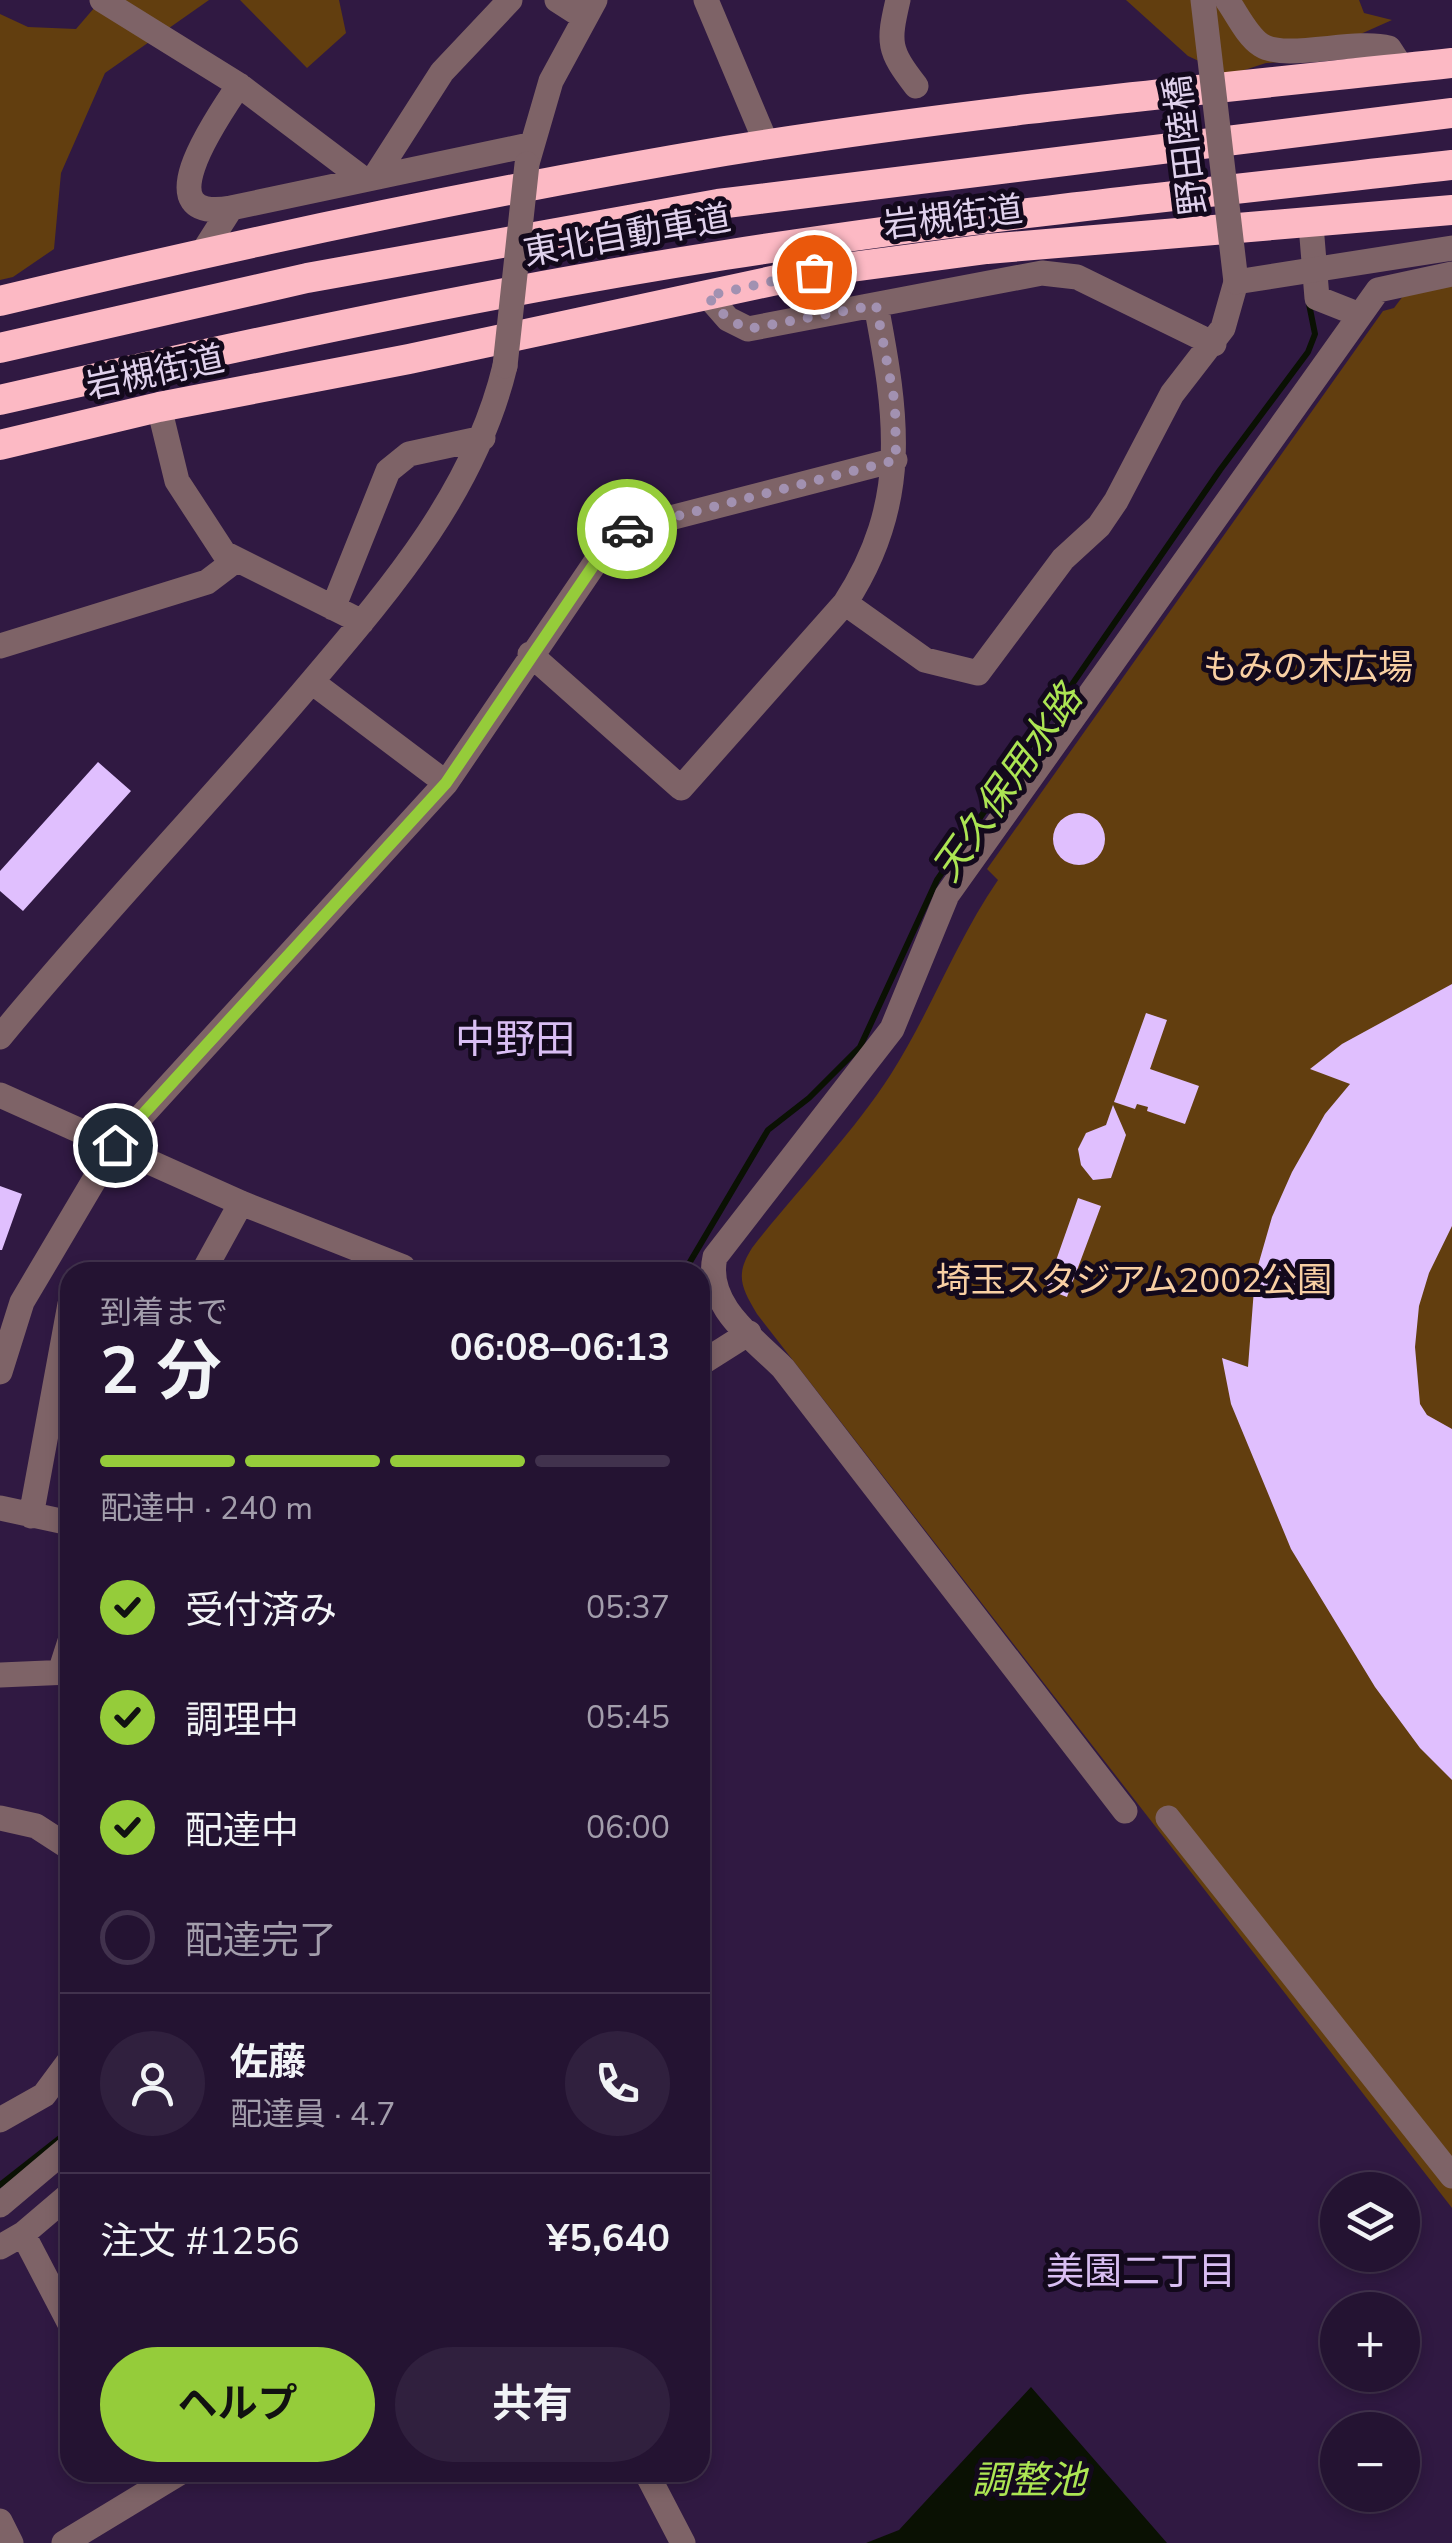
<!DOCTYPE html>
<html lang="ja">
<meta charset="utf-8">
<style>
body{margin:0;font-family:"Nunito Sans","Noto Sans JP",sans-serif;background:#30203e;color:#f1f3f6;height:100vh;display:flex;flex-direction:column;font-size:38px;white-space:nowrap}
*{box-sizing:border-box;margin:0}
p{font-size:32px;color:#a39eac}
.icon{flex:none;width:55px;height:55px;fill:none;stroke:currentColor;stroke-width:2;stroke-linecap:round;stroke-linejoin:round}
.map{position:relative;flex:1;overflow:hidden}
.drawer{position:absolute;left:60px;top:1262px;width:650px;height:1220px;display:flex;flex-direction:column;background:#241332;border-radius:30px;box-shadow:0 5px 15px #0003,0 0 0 2px #41324d}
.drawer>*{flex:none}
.buttons{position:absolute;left:1320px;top:2172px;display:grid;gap:20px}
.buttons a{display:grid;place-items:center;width:100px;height:100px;border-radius:50%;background:#241332;box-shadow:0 5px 15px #0003,0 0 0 2px #41324d;font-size:50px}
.pin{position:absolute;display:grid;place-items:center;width:85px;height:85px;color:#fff;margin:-42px;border:5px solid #fff;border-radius:50%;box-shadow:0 2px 10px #0007}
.courier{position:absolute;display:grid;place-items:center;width:100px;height:100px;margin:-50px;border:8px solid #95cc3a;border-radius:50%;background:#fff;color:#222;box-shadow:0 2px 12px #0007}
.overview em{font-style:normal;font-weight:700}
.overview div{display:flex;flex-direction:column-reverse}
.overview{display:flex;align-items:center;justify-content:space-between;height:170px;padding:0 40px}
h1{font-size:65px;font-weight:700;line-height:75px}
.bar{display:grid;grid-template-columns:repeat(4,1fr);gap:15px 10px;align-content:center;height:120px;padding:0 40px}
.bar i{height:12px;border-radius:8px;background:#41324d}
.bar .active{background:#95cc3a}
.bar p{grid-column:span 4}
.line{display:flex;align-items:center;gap:25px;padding:0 40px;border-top:2px solid #41324d}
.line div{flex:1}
.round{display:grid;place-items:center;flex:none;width:105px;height:105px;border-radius:52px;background:#30203e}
ol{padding:0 40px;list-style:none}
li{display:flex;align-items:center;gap:30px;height:110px}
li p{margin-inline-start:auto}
li .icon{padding:10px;border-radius:50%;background:#95cc3a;color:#111;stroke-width:4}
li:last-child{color:#a39eac}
li i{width:55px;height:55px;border:5px solid #41324d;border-radius:50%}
.cta{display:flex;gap:20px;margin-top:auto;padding:20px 40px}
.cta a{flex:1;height:115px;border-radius:60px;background:#95cc3a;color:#111;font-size:40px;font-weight:700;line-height:115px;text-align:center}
.cta a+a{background:#30203e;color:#f1f3f6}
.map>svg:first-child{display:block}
.green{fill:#623e0f}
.water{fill:#0a1103}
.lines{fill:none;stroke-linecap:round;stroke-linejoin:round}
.stream{stroke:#0a1103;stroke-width:6}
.building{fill:#e0bffe}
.minor{stroke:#7e6367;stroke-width:25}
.highway{stroke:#fcb9c4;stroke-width:30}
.minor-bridge{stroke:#7e6367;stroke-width:25}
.done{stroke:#a291b1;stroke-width:10;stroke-dasharray:0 18}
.route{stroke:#95cc3a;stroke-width:12}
.labels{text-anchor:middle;stroke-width:10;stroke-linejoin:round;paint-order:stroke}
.street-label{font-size:35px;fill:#e0d2ed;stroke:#13091c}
.park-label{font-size:35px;fill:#f8cfa3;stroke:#13091c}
.water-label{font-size:38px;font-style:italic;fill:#ace553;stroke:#13091c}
.neighbourhood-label{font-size:38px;fill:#d9bef3;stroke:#13091c}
.quarter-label{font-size:40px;fill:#d9bef3;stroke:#13091c}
</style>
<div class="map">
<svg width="1452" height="2543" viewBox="0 0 1452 2543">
<rect width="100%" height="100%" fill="#301942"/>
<path class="green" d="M101 0H209L105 73 61 173 54 249 13 277 0 280V14L28 27 76 29Z
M240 0H339L346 33 307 68Z
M1126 0H1359L1364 13 1392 20 1300 61 1266 63 1229 75 1188 56Z
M1452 286V2208L757 1314C741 1287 735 1275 752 1248 797 1190 852 1135 891 1074 931 1011 956 941 998 880L987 869 1383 311 1394 308 1406 292Z"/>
<path class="water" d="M1031 2387 1167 2543H866L899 2530Z"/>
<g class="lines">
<path class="stream" d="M684 1272 768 1130 809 1098 860 1047 937 880 1220 470 1308 352 1315 334 1309 304
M0 2185 70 2130"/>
</g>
<path class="building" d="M98 762 131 791 23 911 0 891V871Z
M1053 839a26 26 0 1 1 52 0a26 26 0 1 1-52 0Z
M1452 984V1226L1429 1273 1419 1306 1415 1347 1420 1404 1427 1415 1452 1429V1780L1420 1748 1375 1687 1291 1549 1231 1404 1222 1358 1248 1367 1255 1276 1272 1217 1292 1172 1325 1114 1350 1084 1310 1069 1342 1044Z
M1146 1013 1167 1020 1150 1069 1199 1086 1185 1124 1147 1111 1148 1107 1137 1104 1135 1109 1114 1102Z
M1113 1105 1126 1135 1111 1178 1093 1180 1081 1165 1078 1149 1086 1133 1106 1125Z
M0 1186 22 1194 2 1250H0Z
M1078 1198 1101 1206 1067 1297 1046 1289Z"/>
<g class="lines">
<path class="minor" d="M102 0 239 85 362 178
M557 0 585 18
M706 0 767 145
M898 0C888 43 888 50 916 86
M1227 0C1237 14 1247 36 1261 45 1286 61 1354 39 1389 48L1402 68
M528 160 551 81 595 0
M376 175 442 72 510 0
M231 208C141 224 221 112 239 85
M1311 225 1317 298 1360 315
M203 252 231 208 529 145
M707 295 728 319 748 329 1042 273 1077 277 1214 344
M159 407 177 481 224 553 362 622
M845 603 925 660 978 673 1063 559 1099 526 1116 501 1172 394 1223 328 1236 282
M333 608 388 471 409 454 483 438
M0 646 207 582 236 560
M530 654 681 788 845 603C911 502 897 415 876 305
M312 682 446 783
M0 1037C97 919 203 809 302 693 386 594 474 495 505 366
M0 1095 241 1203 403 1267 400 1272
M203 1272 241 1203
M700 1364 749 1333
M0 1372 22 1302 115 1145 446 783 616 532 895 460
M0 1508 70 1523
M31 1516 70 1304
M60 1672 70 1641
M0 1675 70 1672
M1125 1811 783 1368C753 1338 704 1304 715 1257L892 1029 947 895 1378 290 1452 274
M0 1818 36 1826 70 1848
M1168 1818 1452 2176
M0 2120 44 2095 70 2060
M0 2205 70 2146
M23 2234 70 2324
M0 2247 23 2234 70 2194
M646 2472 683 2543
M0 2521 11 2543
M64 2543 181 2472"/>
<path class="highway" d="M0 301C240 243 481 192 725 151 965 112 1210 89 1452 63
M0 348 307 278 718 204 1452 113
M0 400C241 345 481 293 725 255 966 217 1209 192 1452 165
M0 445 159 407 409 359 814 272 987 249 1452 210"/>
<path class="minor-bridge" d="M1203 0 1236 282 1452 248
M505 366 527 164"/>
</g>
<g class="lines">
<path class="done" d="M627 529 896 460 895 404 876 305 748 329 728 319 707 296 814 272"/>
<path class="route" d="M115 1145 446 783 616 532 627 529"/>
</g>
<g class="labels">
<g class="street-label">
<text transform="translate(1185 145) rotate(-97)" y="12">野田陸橋</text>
<text transform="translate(953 217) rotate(-7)" y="12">岩槻街道</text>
<text transform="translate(627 235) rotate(-10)" y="12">東北自動車道</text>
<text transform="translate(155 372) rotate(-12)" y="12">岩槻街道</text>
</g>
<g class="park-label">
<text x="1308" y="679">もみの木広場</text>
<text x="1134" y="1292">埼玉スタジアム2002公園</text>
</g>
<g class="water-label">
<text transform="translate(1007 783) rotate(-55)" y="13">天久保用水路</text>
<text x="1029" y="2493">調整池</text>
</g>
<g class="neighbourhood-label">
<text x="1141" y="2284">美園二丁目</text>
</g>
<g class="quarter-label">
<text x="515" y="1053">中野田</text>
</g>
</g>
</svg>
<div class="buttons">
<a><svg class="icon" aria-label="layers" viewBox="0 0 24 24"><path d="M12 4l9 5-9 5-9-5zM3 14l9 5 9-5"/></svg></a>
<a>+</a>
<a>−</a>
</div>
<div class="pin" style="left:814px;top:272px;background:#ea580c"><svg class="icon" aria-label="bag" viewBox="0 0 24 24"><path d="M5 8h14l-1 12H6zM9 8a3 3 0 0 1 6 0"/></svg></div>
<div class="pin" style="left:115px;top:1145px;background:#1f2937"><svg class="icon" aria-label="home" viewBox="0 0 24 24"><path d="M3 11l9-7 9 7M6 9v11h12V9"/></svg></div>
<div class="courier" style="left:627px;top:529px"><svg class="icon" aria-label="car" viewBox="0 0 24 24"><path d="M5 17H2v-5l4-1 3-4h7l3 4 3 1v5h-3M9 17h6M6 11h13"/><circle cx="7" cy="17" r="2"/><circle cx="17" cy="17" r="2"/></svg></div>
<section class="drawer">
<div class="overview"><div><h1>2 分</h1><p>到着まで</p></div><em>06:08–06:13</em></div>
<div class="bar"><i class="active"></i><i class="active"></i><i class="active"></i><i></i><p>配達中 · 240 m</p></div>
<ol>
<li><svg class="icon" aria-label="check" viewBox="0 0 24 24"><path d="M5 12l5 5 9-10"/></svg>受付済み<p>05:37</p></li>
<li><svg class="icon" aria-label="check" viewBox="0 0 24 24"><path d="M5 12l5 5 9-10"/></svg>調理中<p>05:45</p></li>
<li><svg class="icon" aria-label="check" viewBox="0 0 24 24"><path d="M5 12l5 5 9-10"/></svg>配達中<p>06:00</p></li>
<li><i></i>配達完了</li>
</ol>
<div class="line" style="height:180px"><a class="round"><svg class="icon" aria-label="person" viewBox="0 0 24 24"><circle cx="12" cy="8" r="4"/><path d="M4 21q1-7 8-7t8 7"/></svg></a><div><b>佐藤</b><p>配達員 · 4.7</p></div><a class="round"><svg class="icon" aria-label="phone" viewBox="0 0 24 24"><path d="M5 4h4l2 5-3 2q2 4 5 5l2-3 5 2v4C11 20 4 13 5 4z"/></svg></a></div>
<div class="line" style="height:130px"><div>注文 #1256</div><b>¥5,640</b></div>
<div class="cta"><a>ヘルプ</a><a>共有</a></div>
</section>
</div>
